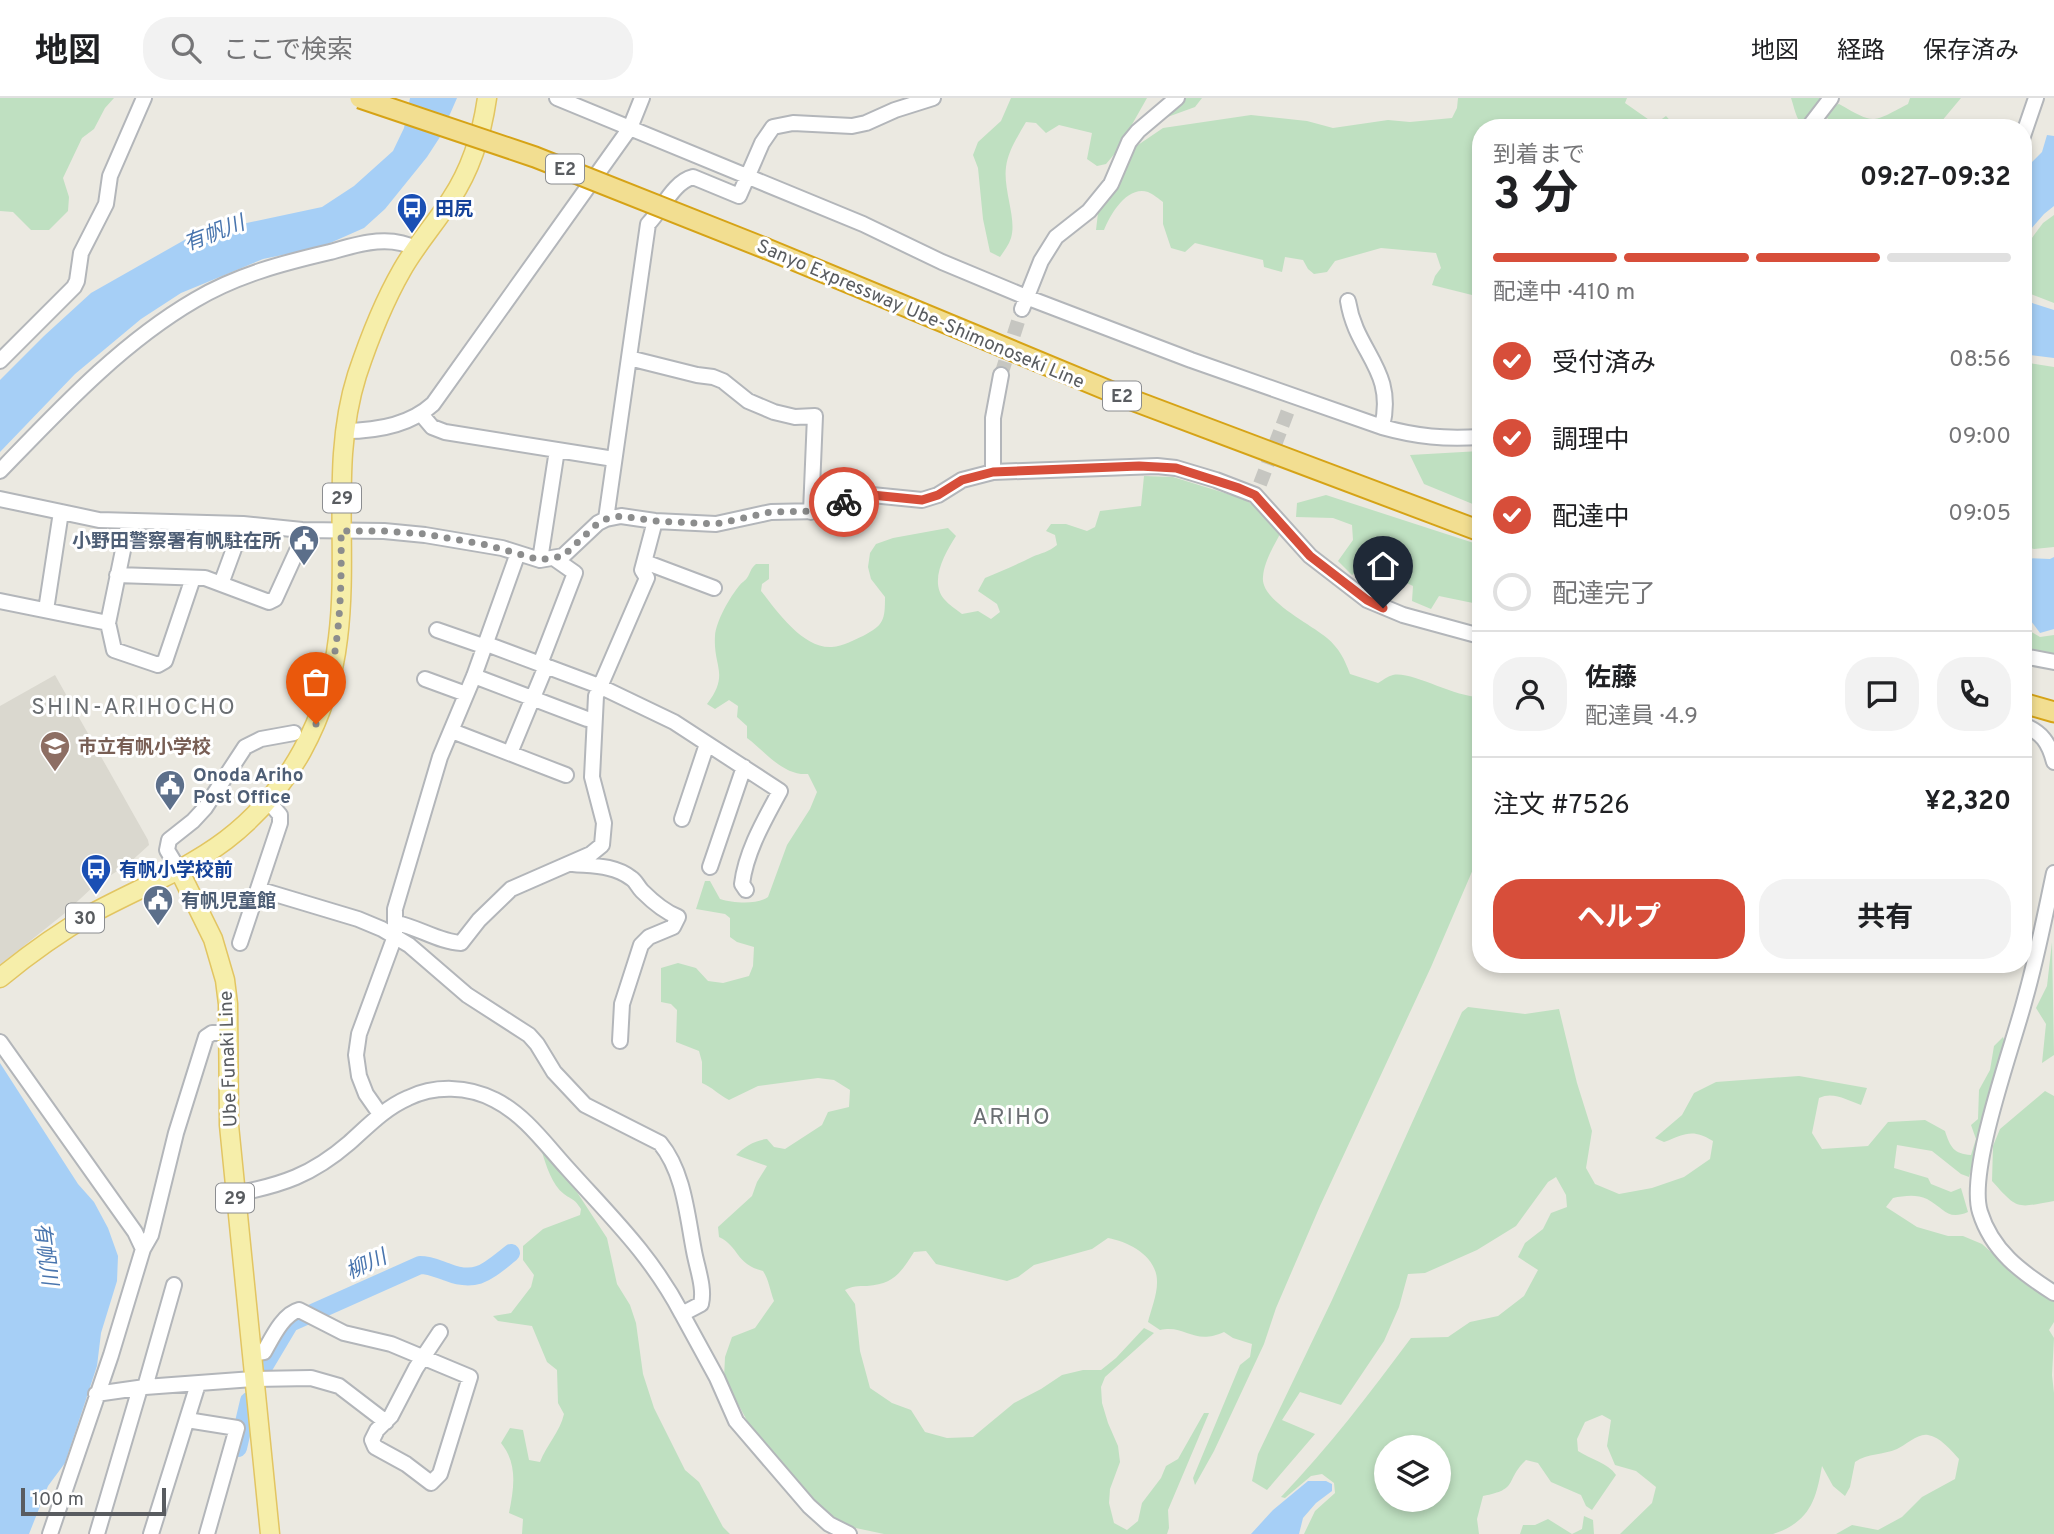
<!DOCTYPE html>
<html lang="ja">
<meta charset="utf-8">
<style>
body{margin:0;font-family:Overpass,"Noto Sans JP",sans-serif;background:#f2f2f2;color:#202124;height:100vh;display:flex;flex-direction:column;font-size:26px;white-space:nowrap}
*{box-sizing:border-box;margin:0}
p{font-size:23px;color:#757577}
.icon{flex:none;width:38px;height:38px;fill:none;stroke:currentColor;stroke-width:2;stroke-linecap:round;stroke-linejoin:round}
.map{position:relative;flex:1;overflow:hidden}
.panel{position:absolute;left:1472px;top:21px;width:560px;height:854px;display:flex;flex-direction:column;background:#fff;border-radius:28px;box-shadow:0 4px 10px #0003}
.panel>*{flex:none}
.tools{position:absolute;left:1374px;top:1337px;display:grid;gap:14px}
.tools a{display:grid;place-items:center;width:77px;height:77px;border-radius:50%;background:#fff;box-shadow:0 4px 10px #0003;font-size:35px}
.scale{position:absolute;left:21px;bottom:18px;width:145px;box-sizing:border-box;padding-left:7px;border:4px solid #595c60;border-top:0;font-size:19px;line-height:24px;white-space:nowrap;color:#595c60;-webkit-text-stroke:5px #fff;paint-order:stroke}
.pin{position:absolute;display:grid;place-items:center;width:60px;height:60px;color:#fff;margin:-72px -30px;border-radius:50% 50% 50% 0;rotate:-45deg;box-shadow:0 0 7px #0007}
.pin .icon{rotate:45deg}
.courier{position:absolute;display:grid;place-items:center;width:70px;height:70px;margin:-35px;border:5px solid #d74e3a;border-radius:50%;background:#fff;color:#222;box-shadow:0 2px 9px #0007}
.overview em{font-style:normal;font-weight:700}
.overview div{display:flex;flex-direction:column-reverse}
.overview{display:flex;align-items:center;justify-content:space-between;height:119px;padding:0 21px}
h1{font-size:46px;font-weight:700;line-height:52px}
.bar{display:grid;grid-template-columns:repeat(4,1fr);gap:10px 7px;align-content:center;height:84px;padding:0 21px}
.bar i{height:9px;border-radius:5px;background:#e0e0e0}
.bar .selected{background:#d74e3a}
.bar p{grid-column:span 4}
.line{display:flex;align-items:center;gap:18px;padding:0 21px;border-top:2px solid #e0e0e0}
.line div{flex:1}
.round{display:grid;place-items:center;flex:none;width:74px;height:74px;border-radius:28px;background:#f2f2f2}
ol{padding:0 21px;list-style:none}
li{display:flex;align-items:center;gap:21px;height:77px}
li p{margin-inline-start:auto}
li .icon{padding:7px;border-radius:50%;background:#d74e3a;color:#fff;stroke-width:4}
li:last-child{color:#757577}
li i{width:38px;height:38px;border:4px solid #e0e0e0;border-radius:50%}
.button{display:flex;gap:14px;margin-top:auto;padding:14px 21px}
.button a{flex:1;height:80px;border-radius:28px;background:#d74e3a;color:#fff;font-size:28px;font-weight:700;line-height:80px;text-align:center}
.button a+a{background:#f2f2f2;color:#202124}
header{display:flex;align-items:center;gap:42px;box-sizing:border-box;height:98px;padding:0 35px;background:#fff;border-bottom:2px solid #e0e0e0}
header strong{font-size:33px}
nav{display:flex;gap:38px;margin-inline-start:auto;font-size:24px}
.search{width:490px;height:63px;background:#f2f2f2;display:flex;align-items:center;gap:18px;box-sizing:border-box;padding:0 24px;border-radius:28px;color:#757577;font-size:26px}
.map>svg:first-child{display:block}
.education{fill:#dad8cf}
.green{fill:#bfe0c1;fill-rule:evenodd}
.water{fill:#a6cff6}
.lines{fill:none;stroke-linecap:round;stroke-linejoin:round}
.river{stroke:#a6cff6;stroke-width:18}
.minor-tunnel{stroke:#c6c6c1;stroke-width:14;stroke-dasharray:14 7;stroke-linecap:butt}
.minor-casing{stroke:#b3b6ba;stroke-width:18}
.major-casing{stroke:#e2c562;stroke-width:21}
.highway-casing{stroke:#d6a316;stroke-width:23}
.minor{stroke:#fff;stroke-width:14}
.major{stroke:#f6eeaa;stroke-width:18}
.highway{stroke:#f2de91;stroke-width:19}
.highway-bridge-casing{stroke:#d6a316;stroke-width:23;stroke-linecap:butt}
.highway-bridge{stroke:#f2de91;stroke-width:19}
.done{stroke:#8c8d8d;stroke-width:7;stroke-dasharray:0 12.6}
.route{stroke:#d74e3a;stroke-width:9}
.labels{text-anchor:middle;stroke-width:6;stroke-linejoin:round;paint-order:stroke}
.shield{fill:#fff;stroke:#8b8d90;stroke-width:2}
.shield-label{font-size:18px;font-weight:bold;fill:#595c60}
.transit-label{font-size:19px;font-weight:bold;fill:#164399;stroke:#fff;text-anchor:start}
.street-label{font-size:19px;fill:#595c60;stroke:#fff}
.service-label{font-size:19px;font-weight:bold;fill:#4e5e75;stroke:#fff;text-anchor:start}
.education-label{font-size:19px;font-weight:bold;fill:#785e54;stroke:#fff;text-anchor:start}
.water-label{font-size:21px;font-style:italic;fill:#4975ae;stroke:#fff}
.quarter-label{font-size:23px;letter-spacing:2px;fill:#6a6e72;stroke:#fff}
</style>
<header>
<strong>地図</strong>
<div class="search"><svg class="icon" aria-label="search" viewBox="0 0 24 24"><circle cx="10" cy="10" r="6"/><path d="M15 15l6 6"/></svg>ここで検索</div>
<nav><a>地図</a><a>経路</a><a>保存済み</a></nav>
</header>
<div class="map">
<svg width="2054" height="1436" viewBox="0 0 2054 1436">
<rect width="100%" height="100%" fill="#ebe9e1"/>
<path class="education" d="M55 577 148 742 149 747 127 767 95 787 65 815 0 867V608Z"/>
<path class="green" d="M0 0H114L105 10 94 31 82 40 63 80 69 99 68 113 49 132H31L13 114 0 113Z
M1011 0H1147L1117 53 1106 66 1097 68 1087 61 1092 35 1059 27 1046 35 1036 25 1026 24C1018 38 1008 53 1006 69 1003 92 1017 121 1011 140 1009 147 1004 153 1000 159L990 154 983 121 978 70 973 57 978 44 1001 23Z
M1166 0H1202L1195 9 1162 21 1160 8Z
M1458 0H1627L1625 5 1655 26 1666 18 1677 30H1480V199L1432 187 1435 178 1441 170 1436 155 1381 150 1335 163 1327 174 1314 176 1308 171 1303 162 1285 159 1282 174 1264 169 1263 162 1195 145 1185 154 1171 150 1163 126V104C1159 101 1153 96 1148 94 1127 87 1110 117 1104 132H1096L1098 115 1121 79 1135 49 1163 30 1251 17 1307 23 1333 30 1388 22 1410 24 1452 20 1457 10Z
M1791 0H1826L1832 8 1839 6C1876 27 1871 25 1908 6L1910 0H1961L1936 30H1844L1825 19 1814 30C1797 30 1796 15 1791 0Z
M2054 117V205L2023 193V152L2043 125Z
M2023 264 2054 269V449L2034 451 2023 448Z
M1480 353V409L1424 386 1410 357Z
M1144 378 1173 379 1241 400 1263 412 1281 434C1274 448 1264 463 1263 479 1260 502 1311 526 1327 540 1339 550 1345 562 1350 576L1378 585C1383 582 1388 578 1393 577 1412 573 1453 599 1480 599V755L1431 869 1320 1108 1276 1210 1264 1246 1214 1353 1195 1387 1193 1380 1240 1267 1250 1259 1252 1246 1233 1240 1224 1234C1193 1248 1186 1226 1160 1232L1148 1224C1151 1212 1157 1197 1157 1185 1158 1159 1130 1144 1108 1140L1092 1151 1034 1167 1018 1179 1007 1183 936 1166 926 1153 914 1154C900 1176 893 1186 867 1188 858 1188 852 1188 845 1192L855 1206 860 1253 870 1290 892 1305 911 1312 925 1334 947 1340 973 1339 1014 1305 1041 1291 1062 1277 1083 1272H1101L1116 1260 1144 1230 1154 1235 1105 1279 1101 1289 1102 1305 1108 1325 1118 1348 1120 1364 1110 1391 1109 1405 1114 1425 1127 1432 1138 1423 1142 1405 1161 1380 1166 1368 1178 1361 1204 1315H1209L1168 1412 1169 1430 1167 1436H884L851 1429 830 1419 758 1343 724 1280 725 1259 732 1239 755 1230 774 1203C770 1193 769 1182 763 1173 735 1166 739 1148 719 1139L718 1129 752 1098 757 1084 767 1068 736 1057C744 1049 755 1042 767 1041L774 1049 785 1051 822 1027 828 1014 849 1009 850 992 834 982 818 980 758 988 729 1002C719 997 712 989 702 985V964L699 953 676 944 677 912 671 906 661 904V870L678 865 696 870 708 883 723 885 749 878 753 868 754 849 737 844 730 839V820L725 816 696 811 705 783H710L720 801C733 805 757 807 768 799L787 747 810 711 817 694 808 676C783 678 766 654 747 640V628L737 619 738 608 729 602 715 611 707 606C730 576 713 569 715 538 716 523 730 499 739 488 742 484 745 483 747 480 751 474 750 471 756 466H769V481L762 486 761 493C777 513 803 551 832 549 843 548 854 542 863 538 884 527 885 522 885 499L871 481 868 469 870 455 876 446 893 440 948 430 956 438C945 455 929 483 944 501 949 507 956 511 962 516L978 513 991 521 1000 514 997 506 978 493 985 480C1001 473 1016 467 1032 459 1041 455 1049 454 1057 447L1055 437 1046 433 1051 426H1066L1087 433 1095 429 1100 413 1141 408Z
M1326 397 1480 447V524L1474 522 1473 505 1439 498 1431 511 1412 503 1413 488 1369 467 1352 477 1338 463 1353 442 1352 427 1333 420 1296 419 1297 405Z
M2023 532H2028L2040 539 2054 537V560L2023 554Z
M2052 844 2054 957 2042 965 2046 926 2036 910 2047 888Z
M1468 909 1525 916 1559 911 1577 985 1592 1033 1586 1070 1595 1086 1619 1096 1652 1090 1684 1079 1710 1061 1713 1043C1692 1030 1685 1036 1664 1044L1655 1040 1682 1017 1694 995 1716 984 1799 978 1867 990 1861 1007C1847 1002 1833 993 1819 1000L1812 1035 1822 1051 1868 1048 1888 1024 1925 1022 1945 1033C1950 1049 1954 1056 1971 1057L1976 1041 1971 1027 1978 1021 1979 992 1990 972 1994 948 2003 939 2007 949 1969 1079 1961 1076 1932 1053 1897 1047 1894 1070 1928 1080 1931 1086 1951 1094 1961 1090 1968 1114C1947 1123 1944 1110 1927 1101 1916 1096 1904 1098 1893 1100L1886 1109 1917 1129 1948 1138H1963L1982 1146 2019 1179 2054 1203V1224L2049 1232 2054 1240 2052 1277 2054 1295V1436H1836L1852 1427 1878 1432 1902 1419 1922 1399 1955 1381 1959 1361C1951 1352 1940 1339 1928 1337 1918 1335 1906 1347 1897 1351 1883 1357 1868 1355 1855 1364L1850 1389 1845 1398 1833 1388 1822 1368C1816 1402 1810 1424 1773 1436H1620L1652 1405 1656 1389 1636 1373 1615 1367 1607 1348 1611 1322 1602 1317 1585 1324 1577 1341 1578 1353C1590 1361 1608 1365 1616 1377L1592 1412 1586 1408 1581 1397 1551 1384 1538 1365 1526 1362C1504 1383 1520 1391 1483 1398L1477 1421 1479 1436H1304L1315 1413 1335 1395 1334 1385 1322 1376 1311 1378 1285 1400 1281 1399C1329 1349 1370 1295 1411 1240L1448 1239 1470 1224 1498 1218 1524 1198 1538 1172 1518 1159 1525 1145 1543 1131 1551 1115 1567 1109 1566 1097 1556 1079 1548 1084 1516 1128 1477 1152 1425 1175 1408 1176 1399 1209 1384 1243 1341 1307 1300 1294 1282 1322 1315 1336 1267 1392 1252 1383 1258 1356 1332 1202 1462 914ZM1386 1349H1438V1402H1386Z
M2045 993 2054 998V1103C2016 1110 2018 1112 1992 1083L1993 1048 2000 1031Z
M542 1054 571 1085 607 1140 617 1186 630 1207 636 1225 643 1276 654 1310 685 1372 699 1384 723 1429 730 1436H522L523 1421 509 1415C514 1390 518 1366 501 1345L510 1330 523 1332 529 1362 540 1364C547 1346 560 1334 564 1316L558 1305 557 1272 547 1264 532 1228 498 1223 493 1218 511 1215 531 1189 534 1177 523 1162V1148L543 1131 580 1117 581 1111C574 1100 572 1102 564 1096 552 1087 546 1067 542 1054Z
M1584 1418 1593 1422 1594 1436H1520L1523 1427H1535L1548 1421 1572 1436 1582 1431Z"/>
<path class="water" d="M410 0H457L440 39 427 59 385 111 364 130 321 149 263 161 181 195 141 221 75 276 0 354V282L44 238 91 195 195 136 322 109 354 88 393 53 404 30Z
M2047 37 2054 38V108L2044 116 2023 140V73L2042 54Z
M2023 202 2054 212V260L2023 256Z
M2054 459V531L2040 535 2031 523 2023 527V460L2050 461Z
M0 965 78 1086 94 1104 108 1130 118 1158 117 1183 101 1235 97 1268 65 1365 48 1388 29 1436H0Z
M1308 1383H1326L1332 1386V1393L1316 1405 1303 1420 1299 1436H1251L1273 1412Z"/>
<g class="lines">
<path class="river" d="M262 1272 290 1225 420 1167C430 1167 438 1171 447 1174 477 1186 488 1173 511 1155
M238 1350 249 1303"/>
<path class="minor-tunnel" d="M1001 277 1022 211
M1260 386 1289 310"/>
<g class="minor-casing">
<path id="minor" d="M557 0 863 126 942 164 1026 199 1191 262 1382 329C1418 339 1444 341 1480 339
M1808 30 1831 0
M2023 38 2036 0
M1348 203C1356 255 1396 271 1382 329
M1022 211 1041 163 1056 139 1089 113 1111 86 1129 44 1138 33 1177 0
M629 260 697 277 713 279 723 283 748 303 774 314 795 319 815 318 811 414
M0 263 74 189 77 183 81 155 106 106 110 78 144 0
M421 316 432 329 445 334 614 361
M344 333C376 333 409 328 433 306L630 30 642 0
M0 373C59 312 121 245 195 202 237 177 283 165 330 154 359 146 389 136 417 151
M993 374V320L1001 277
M0 401 99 422 243 426 302 432 384 433 425 437 502 450 540 462 563 458 598 425 606 421 621 418 655 423 716 426 771 414 819 413 872 397 922 402 938 397 962 382 993 374 1157 368 1176 370 1216 382 1255 397 1310 458 1367 502 1403 517 1480 538
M606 421 648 126C662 112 673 84 693 79L739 98 762 45 773 29 793 25 852 28 866 25 895 12 933 0
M540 462 557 352
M645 464 714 490
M117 477 205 480 269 504 275 501 301 444 302 432
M221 486 243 426
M0 503 108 525 114 552 158 567 165 563 193 480
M46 512 61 414
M108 525 129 423
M437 532 483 548
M484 545 599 588 674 624 780 693C765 721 746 753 742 786L746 792
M2023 558 2054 564
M540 566 575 475 555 461
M474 578 587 621
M425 581 466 596
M2023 627C2042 634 2049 645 2054 664
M452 633 566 677
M510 655 546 568
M682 721 707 646
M573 766C593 768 614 767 631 780 636 783 638 789 642 793 652 803 665 814 678 819L673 829 649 839 641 847 622 906 620 943
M710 769 744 669
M179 772 167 752 169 742 193 723 205 710 245 649 261 641 294 635
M2054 775C2045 817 2037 859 2025 901 2013 948 1967 1072 1980 1114 1992 1153 2021 1174 2054 1195
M258 791 358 821 382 831 409 847 467 897 529 937 537 946 554 974 585 1007 660 1045C684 1074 687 1117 694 1153 697 1170 705 1190 701 1206L682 1216 717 1280 736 1323 809 1408 829 1426 849 1436
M396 825C418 829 439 844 461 845L479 822 511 791 591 756 602 747 604 725 592 679 596 598 647 480 642 472 655 423
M240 845 280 725V717L268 703
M0 944 135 1134 143 1151
M380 1016 366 996 359 978 356 957 359 936 395 838V811L440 659 474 578 518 455
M235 1096C282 1087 312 1077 349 1045 368 1028 385 1010 408 1000 435 987 468 988 495 1002 525 1017 546 1047 568 1071 612 1120 651 1157 682 1216
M251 1256 264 1254C272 1240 283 1216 299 1212L344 1235 391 1246 470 1279 440 1376 431 1385 406 1366 375 1349 372 1342 377 1332 391 1318 416 1270 440 1234
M145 1289 174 1187
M96 1296 145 1289 253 1281 311 1280 339 1288 386 1324
M187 1322 237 1330 207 1436
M50 1436 111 1257 143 1151 151 1137 176 1035 206 939 212 935H228
M97 1436 140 1290
M151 1436 198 1286"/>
</g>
<g class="major-casing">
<path id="major" d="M179 772 213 841 225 882 228 906 229 1027 270 1436
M0 880C29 856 60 834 93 815 137 791 185 773 226 742 289 694 329 619 338 540 349 452 330 362 357 277 369 241 383 205 402 172 416 147 436 125 451 101 471 71 482 35 487 0"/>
</g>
<g class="highway-casing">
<path id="highway" d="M767 151 1124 299 1480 433
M2023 605 2054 614"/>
</g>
<use href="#minor" class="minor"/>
<use href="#major" class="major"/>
<use href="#highway" class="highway"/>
<g class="highway-bridge-casing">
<path id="highway-bridge" d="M360 0 535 59 767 151"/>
</g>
<use href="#highway-bridge" class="highway-bridge"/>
</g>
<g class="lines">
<path class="done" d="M316 626C340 563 342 500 341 433H384L425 436 487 447 540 462 563 458 598 425 606 421 621 418 655 423 716 426 771 414 819 413 844 404"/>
<path class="route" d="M844 404 872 397 922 402 938 397 962 382 993 374 1139 368 1176 370 1239 390 1255 397 1310 458 1367 502 1383 510"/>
</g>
<defs>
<g id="bus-pin" transform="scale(1.575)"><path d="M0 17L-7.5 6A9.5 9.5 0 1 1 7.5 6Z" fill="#1a4fb4" stroke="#fff"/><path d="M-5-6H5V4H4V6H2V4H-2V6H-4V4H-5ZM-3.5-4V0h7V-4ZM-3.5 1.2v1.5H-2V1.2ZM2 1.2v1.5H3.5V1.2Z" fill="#fff"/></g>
<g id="civic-pin" transform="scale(1.575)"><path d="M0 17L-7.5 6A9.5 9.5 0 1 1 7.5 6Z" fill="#5c6f8a" stroke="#fff"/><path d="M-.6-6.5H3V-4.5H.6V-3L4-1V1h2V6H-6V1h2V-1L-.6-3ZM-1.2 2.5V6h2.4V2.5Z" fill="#fff"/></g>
<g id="school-pin" transform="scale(1.575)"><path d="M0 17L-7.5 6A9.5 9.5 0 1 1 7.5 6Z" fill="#8d6e63" stroke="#fff"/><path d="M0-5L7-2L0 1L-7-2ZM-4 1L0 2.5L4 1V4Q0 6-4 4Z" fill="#fff"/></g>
</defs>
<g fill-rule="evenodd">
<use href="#bus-pin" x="412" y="110"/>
<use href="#civic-pin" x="304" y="442"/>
<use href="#school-pin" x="55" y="648"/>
<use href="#civic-pin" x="170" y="687"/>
<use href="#bus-pin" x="96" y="771"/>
<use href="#civic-pin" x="158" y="802"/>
</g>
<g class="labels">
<g class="shield">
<rect x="546" y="56.5" width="38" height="29" rx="5"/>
<rect x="1103" y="283.5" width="38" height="29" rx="5"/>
<rect x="323" y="385.5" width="38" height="29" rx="5"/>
<rect x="66" y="805.5" width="38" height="29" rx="5"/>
<rect x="216" y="1085.5" width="38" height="29" rx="5"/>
</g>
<g class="shield-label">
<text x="565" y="77">E2</text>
<text x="1122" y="304">E2</text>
<text x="342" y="406">29</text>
<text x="85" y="826">30</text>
<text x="235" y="1106">29</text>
</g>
<g class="transit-label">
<text x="435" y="117">田尻</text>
<text x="119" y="778">有帆小学校前</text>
</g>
<g class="street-label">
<text transform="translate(921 215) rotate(23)" y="7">Sanyo Expressway Ube-Shimonoseki Line</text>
<text transform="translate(227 961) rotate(-92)" y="7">Ube Funaki Line</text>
</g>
<g class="service-label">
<text x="281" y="449" text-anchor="end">小野田警察署有帆駐在所</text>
<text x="193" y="683">Onoda Ariho<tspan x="193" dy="22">Post Office</tspan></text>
<text x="181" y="809">有帆児童館</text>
</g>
<g class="education-label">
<text x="78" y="655">市立有帆小学校</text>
</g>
<g class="water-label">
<text transform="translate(214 135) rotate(-21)" y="7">有帆川</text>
<text transform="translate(46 1156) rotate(82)" y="7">有帆川</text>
<text transform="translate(366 1166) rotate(-24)" y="7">柳川</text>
</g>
<g class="quarter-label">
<text x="134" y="616">SHIN-ARIHOCHO</text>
<text x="1012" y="1026">ARIHO</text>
</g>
</g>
</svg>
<div class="tools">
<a><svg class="icon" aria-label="layers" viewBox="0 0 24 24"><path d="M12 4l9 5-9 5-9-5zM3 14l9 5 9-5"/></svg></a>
</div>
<div class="scale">100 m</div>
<div class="pin" style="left:316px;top:626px;background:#ea580c"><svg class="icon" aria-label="bag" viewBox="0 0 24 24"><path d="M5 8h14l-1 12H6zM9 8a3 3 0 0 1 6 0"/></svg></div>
<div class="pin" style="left:1383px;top:510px;background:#1f2937"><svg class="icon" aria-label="home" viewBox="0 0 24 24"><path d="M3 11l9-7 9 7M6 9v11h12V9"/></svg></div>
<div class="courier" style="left:844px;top:404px"><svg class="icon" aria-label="bike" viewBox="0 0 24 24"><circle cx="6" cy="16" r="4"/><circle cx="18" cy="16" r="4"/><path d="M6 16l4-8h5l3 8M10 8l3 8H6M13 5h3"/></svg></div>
<section class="panel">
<div class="overview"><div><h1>3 分</h1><p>到着まで</p></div><em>09:27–09:32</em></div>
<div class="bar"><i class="selected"></i><i class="selected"></i><i class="selected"></i><i></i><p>配達中 · 410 m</p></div>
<ol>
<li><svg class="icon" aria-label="check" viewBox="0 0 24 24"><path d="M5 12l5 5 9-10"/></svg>受付済み<p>08:56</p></li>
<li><svg class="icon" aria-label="check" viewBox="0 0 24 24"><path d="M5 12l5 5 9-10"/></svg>調理中<p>09:00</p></li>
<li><svg class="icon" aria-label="check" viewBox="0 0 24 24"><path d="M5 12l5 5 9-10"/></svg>配達中<p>09:05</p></li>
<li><i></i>配達完了</li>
</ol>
<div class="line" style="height:126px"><a class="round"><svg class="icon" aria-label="person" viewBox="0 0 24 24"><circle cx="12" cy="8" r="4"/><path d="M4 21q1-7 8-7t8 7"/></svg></a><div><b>佐藤</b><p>配達員 · 4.9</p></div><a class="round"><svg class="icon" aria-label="chat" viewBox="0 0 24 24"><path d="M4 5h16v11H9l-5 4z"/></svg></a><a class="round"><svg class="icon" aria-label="phone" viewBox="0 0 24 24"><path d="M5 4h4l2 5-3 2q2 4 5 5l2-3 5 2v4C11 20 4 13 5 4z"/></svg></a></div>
<div class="line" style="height:91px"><div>注文 #7526</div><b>¥2,320</b></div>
<div class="button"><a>ヘルプ</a><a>共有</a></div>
</section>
</div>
